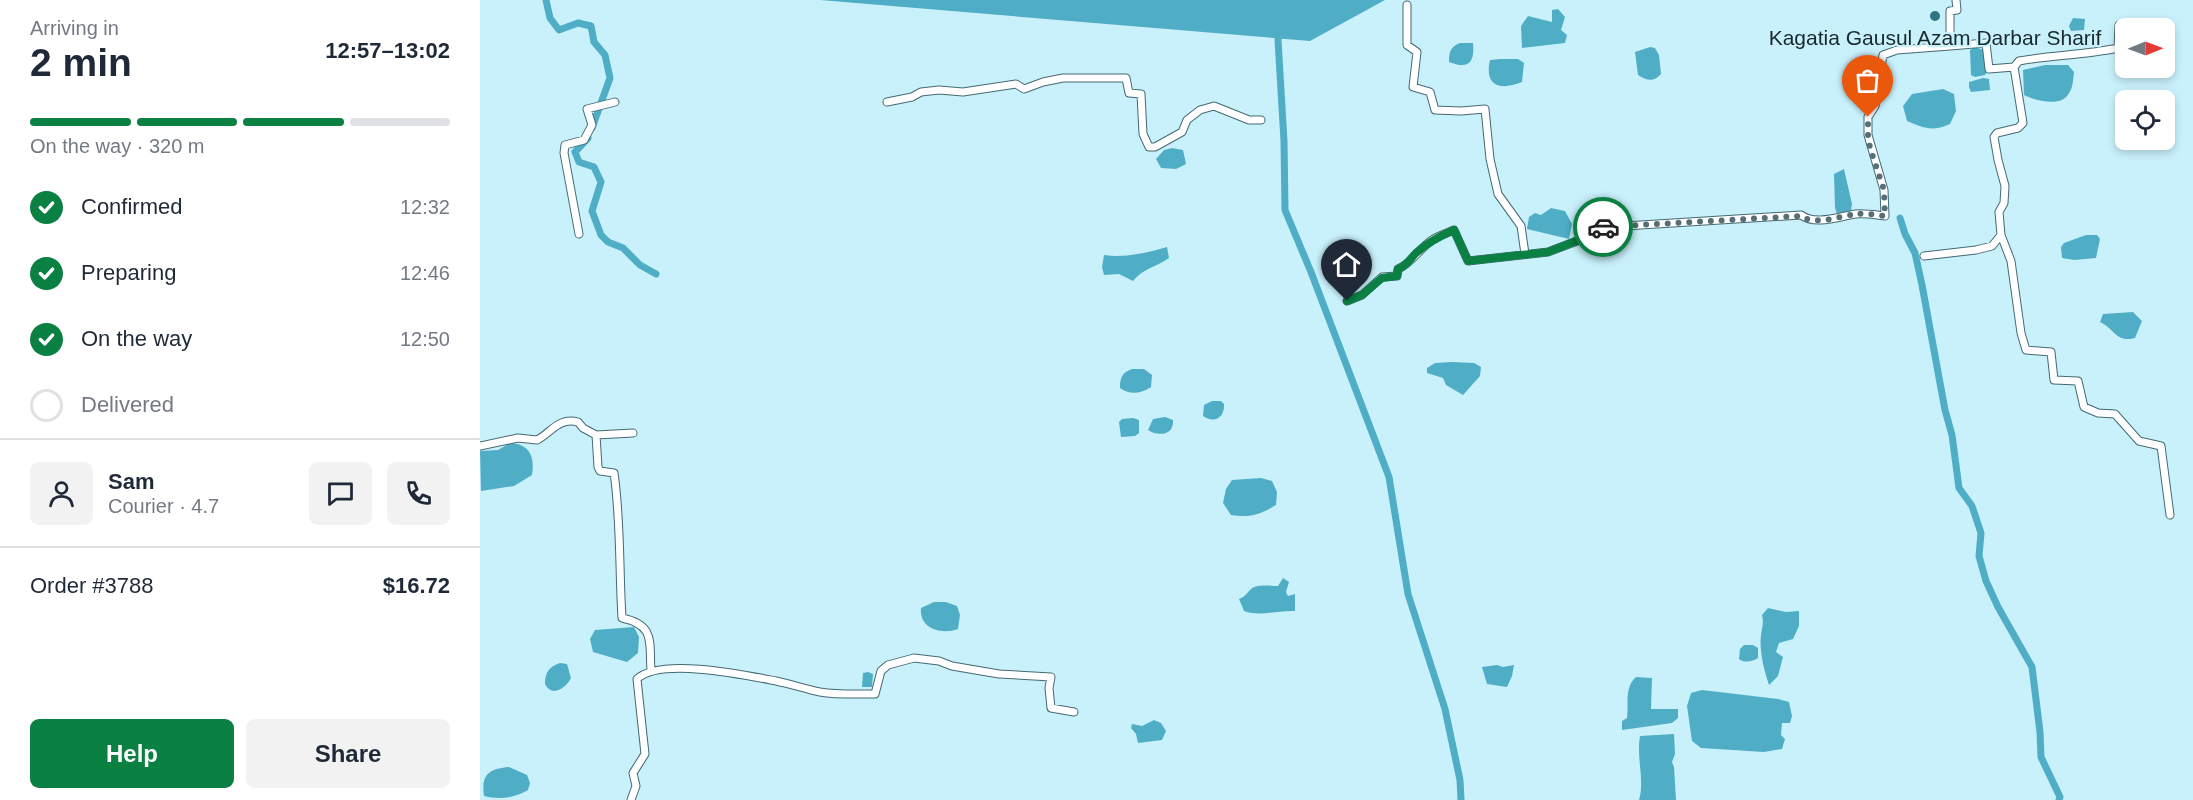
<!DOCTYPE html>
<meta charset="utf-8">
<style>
body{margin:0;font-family:Arial,sans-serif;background:#f2f2f3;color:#1f2937;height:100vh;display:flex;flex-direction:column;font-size:22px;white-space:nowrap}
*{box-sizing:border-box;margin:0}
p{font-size:20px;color:#747a83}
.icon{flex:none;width:33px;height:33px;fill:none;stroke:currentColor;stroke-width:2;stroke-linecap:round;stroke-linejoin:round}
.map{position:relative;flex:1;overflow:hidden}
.sheet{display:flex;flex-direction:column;background:#fff;width:480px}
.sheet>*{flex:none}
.needle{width:39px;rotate:89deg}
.controls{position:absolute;left:1635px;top:18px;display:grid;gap:12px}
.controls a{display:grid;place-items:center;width:60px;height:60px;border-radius:9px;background:#fff;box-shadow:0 3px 9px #0003;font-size:30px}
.pin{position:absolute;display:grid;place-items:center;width:51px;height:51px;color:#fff;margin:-62px -26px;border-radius:50% 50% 50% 0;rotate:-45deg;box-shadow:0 0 6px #0007}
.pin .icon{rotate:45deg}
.courier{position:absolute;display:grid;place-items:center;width:60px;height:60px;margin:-30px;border:4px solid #0b8043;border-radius:50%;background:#fff;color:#222;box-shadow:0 2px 8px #0007}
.summary em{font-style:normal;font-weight:700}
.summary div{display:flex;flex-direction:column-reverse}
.summary{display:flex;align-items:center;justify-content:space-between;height:102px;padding:0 30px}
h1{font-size:39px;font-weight:700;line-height:45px}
.bar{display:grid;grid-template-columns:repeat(4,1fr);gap:9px 6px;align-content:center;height:72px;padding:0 30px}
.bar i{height:8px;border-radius:4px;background:#e0e1e3}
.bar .on{background:#0b8043}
.bar p{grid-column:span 4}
.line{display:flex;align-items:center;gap:15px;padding:0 30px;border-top:2px solid #e0e1e3}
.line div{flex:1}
.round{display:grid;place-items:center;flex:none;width:63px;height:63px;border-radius:9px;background:#f2f2f3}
ol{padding:0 30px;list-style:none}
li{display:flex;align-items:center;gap:18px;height:66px}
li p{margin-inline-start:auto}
li .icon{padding:6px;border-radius:50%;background:#0b8043;color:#fff;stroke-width:4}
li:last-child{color:#747a83}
li i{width:33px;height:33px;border:3px solid #e0e1e3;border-radius:50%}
.primary-button{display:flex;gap:12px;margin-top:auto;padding:12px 30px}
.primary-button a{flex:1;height:69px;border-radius:9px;background:#0b8043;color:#fff;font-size:24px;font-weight:700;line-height:69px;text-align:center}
.primary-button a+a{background:#f2f2f3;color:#1f2937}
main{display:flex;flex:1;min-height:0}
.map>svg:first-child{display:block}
.water{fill:#4faec6}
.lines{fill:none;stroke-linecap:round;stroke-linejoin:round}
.canal{stroke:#4faec6;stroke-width:7}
.minor-casing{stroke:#446973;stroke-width:9}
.minor{stroke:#fff;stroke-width:7}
.done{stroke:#576e75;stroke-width:6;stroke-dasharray:0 10.8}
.route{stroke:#0b8043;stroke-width:8}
.poi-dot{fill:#307484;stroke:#c9f1fc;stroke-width:2}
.labels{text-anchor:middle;stroke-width:4.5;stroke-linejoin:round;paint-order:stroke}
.poi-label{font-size:21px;fill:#19282d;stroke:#c9f1fc}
</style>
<main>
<section class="sheet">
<div class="summary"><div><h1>2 min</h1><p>Arriving in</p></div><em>12:57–13:02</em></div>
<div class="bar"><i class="on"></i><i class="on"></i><i class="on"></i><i></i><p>On the way · 320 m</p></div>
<ol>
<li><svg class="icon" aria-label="check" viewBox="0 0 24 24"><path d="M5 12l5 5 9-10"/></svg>Confirmed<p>12:32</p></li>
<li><svg class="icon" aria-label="check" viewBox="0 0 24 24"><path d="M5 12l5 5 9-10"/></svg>Preparing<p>12:46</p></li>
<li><svg class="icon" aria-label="check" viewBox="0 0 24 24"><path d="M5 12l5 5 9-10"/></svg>On the way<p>12:50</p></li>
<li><i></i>Delivered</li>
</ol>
<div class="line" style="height:108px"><a class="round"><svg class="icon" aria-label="person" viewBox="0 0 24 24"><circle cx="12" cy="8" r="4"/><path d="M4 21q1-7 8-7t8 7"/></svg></a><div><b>Sam</b><p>Courier · 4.7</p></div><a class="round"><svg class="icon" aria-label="chat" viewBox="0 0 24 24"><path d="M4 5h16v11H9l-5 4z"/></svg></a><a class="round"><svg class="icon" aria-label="phone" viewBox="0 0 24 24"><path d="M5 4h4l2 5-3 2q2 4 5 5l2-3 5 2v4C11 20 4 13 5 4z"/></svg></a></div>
<div class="line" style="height:78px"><div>Order #3788</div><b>$16.72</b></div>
<div class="primary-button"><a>Help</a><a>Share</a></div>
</section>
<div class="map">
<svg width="1713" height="800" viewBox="0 0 1713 800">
<rect width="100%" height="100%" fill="#c9f1fc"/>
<path class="water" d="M340 0H905L830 41Z
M1078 9 1085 17 1081 30 1087 35 1085 43 1042 48 1041 26 1048 16 1072 22V10Z
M1593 18 1605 19 1604 30 1591 31 1589 26Z
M980 43H993C995 62 989 70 969 62 969 52 970 47 980 43Z
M1170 47 1175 48 1179 55 1181 74C1174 82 1167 81 1158 75L1155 52Z
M1495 47 1504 50 1507 72 1505 75 1495 77 1491 75 1490 50Z
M1020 59H1038L1044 63 1042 82C1020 91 1004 86 1010 60Z
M1565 65H1588L1594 72C1593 80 1593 90 1587 96 1578 107 1554 100 1544 95L1543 70Z
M1503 78 1509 79 1510 90 1491 92 1489 87V82Z
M1463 89 1474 94 1476 111 1470 124C1452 132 1444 128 1427 121L1423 106 1432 94Z
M692 148 703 150 706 164 696 169 681 168 676 159 684 150Z
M1364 169 1372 204 1371 211 1366 216 1357 214 1355 208 1354 174Z
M1071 208 1085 211 1092 224 1089 239 1047 229 1049 217 1055 213 1061 215Z
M1606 235H1617L1620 239 1616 258 1594 260 1582 258 1581 247 1584 243Z
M687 247 689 258C677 267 663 268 653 281L639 274 624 275 622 267 624 255C645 258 666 253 687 247Z
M1653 312 1662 321 1655 338C1636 343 1635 329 1620 322L1623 314Z
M972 362 994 363 1001 367 1000 376 983 395 966 385 963 378 947 373V368L955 363Z
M652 369H664L672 375 671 387C661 394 649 395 640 388 640 377 642 373 652 369Z
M732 401H741L744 404C745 417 735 424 723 416L724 405Z
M685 417 693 420C694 435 679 437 668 430L673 419Z
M653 418 659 420V433L655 436 641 437 639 422 642 419Z
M30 443C50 444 55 457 52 475L34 486 1 491 0 451 18 450Z
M781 478 792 481 797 492 796 505C779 515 771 518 751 515L743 503 746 489 752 480Z
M803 578 809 582 806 592 808 596 815 594V611C797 610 781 617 764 611L759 599C766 596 766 594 771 589 777 584 790 586 798 586Z
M454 602H466L477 606 480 615 478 629C461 635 439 629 441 608Z
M1288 608 1306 612 1319 611V626L1313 639 1299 643 1296 652 1303 657 1298 676 1289 685C1284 670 1279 651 1281 635 1282 627 1284 624 1282 615Z
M154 627 159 637 158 653 147 662 113 652 110 639 115 630Z
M1264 645H1273L1278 648V658C1272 662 1264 663 1259 659L1260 649Z
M80 663 87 664 91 678C86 688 72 698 65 684 65 672 69 667 80 663Z
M1017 665 1023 667 1034 665 1032 676 1027 687 1007 684 1002 667Z
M388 672 393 674 392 687H382L383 673Z
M1156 677 1172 678 1171 709H1198V718L1192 723 1142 730V721L1147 718C1149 703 1144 688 1156 677Z
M1222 690 1298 699 1309 702 1312 716 1310 723H1302L1301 735 1305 739 1302 749 1284 752 1221 748 1212 741 1207 706 1211 693Z
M674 720 681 723 686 731 682 740 658 743 656 734 651 728 652 724 662 726Z
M1194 734 1195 754 1192 762 1194 767 1196 800H1159C1165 780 1156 757 1160 736Z
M29 767 47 775 50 783 48 790C35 798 18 800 4 796 1 774 9 769 29 767Z"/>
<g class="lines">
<path class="canal" d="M66 0 70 18 79 30 98 23 111 26 114 42 125 55 130 78 112 128
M800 30 798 40 804 141 805 210 831 272 909 477 928 594 965 709 980 780 981 800
M108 138 95 152 99 162 114 167 121 182 112 211 121 235 128 242 143 248 160 265 176 274
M1420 218 1425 234 1435 253 1442 285 1465 410 1472 435 1479 488 1492 506 1501 533 1499 556 1506 581 1518 607 1552 667 1560 732 1561 757 1580 797 1579 800"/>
<g class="minor-casing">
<path id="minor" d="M1476 0 1477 10 1470 11V46L1506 43 1509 69 1534 67 1539 61C1572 55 1605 55 1638 48L1639 25
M927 5V45L937 52 933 87 950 92 955 110 981 111 1005 109 1010 159 1018 194 1041 226 1045 254
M407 102 432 97 441 92 459 90 483 92 536 84 544 89 563 82 583 78H646L649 93 661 94 663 134 669 147H675L702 132 707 120 720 110 734 106 769 120H781
M99 234 84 153 85 145 104 140 112 125 107 109 135 102
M1521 235 1531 261 1541 333 1546 350 1571 352 1574 380 1598 381 1604 407 1618 413 1635 414 1659 441 1681 446 1690 515
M1444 256 1496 250 1512 246 1521 235 1519 212 1524 203 1525 186 1518 160 1514 137 1517 133 1538 128 1543 123 1534 67
M867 301 882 295 902 277 917 276 918 269C931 264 940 248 952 240 958 236 967 233 974 230L988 261 1068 252 1105 238 1113 228 1321 215C1336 226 1360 216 1376 214 1385 213 1396 215 1405 216L1404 190 1388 135V117L1395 106 1403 55 1417 50 1470 46
M116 435 153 433
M0 446 38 438 57 440C71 433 78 417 98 422L103 428 116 435 118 467 120 471 134 473C141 521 139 570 142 618 176 625 169 643 171 670
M151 800 156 786 153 773 165 754 157 679C180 657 265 675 296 681 311 684 325 689 340 692 358 695 377 694 395 694L401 671 408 665 434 658 459 661 472 666 519 674 571 677 569 688 571 708 594 712"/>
</g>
<use href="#minor" class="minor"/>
</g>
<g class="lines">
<path class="done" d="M1123 227 1321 216C1336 226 1360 216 1376 214 1385 213 1396 215 1405 216L1404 190 1390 148 1388 135V117"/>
<path class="route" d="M867 301 882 295 902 278 917 276 918 269C927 266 930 259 936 253 948 242 960 236 974 230L988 261 1068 252 1104 238 1113 228 1123 227"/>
</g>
<circle class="poi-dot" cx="1455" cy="16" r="6"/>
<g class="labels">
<g class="poi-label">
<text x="1455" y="45">Kagatia Gausul Azam Darbar Sharif</text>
</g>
</g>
</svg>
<div class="controls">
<a><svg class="needle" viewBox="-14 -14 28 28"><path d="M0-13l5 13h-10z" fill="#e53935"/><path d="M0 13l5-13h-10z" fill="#747a83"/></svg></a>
<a><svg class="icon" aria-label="locate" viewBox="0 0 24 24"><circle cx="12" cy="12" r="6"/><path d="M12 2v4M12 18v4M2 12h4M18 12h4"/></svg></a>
</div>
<div class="pin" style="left:1388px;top:117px;background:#ea580c"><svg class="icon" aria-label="bag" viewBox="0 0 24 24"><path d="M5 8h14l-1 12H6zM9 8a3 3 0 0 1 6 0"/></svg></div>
<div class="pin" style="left:867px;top:301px;background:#1f2937"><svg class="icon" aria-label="home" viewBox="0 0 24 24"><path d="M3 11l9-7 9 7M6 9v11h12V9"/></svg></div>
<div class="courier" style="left:1123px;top:227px"><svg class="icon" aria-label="car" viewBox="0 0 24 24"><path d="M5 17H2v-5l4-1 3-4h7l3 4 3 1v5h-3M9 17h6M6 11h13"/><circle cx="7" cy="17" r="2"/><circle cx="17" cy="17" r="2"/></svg></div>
</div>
</main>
